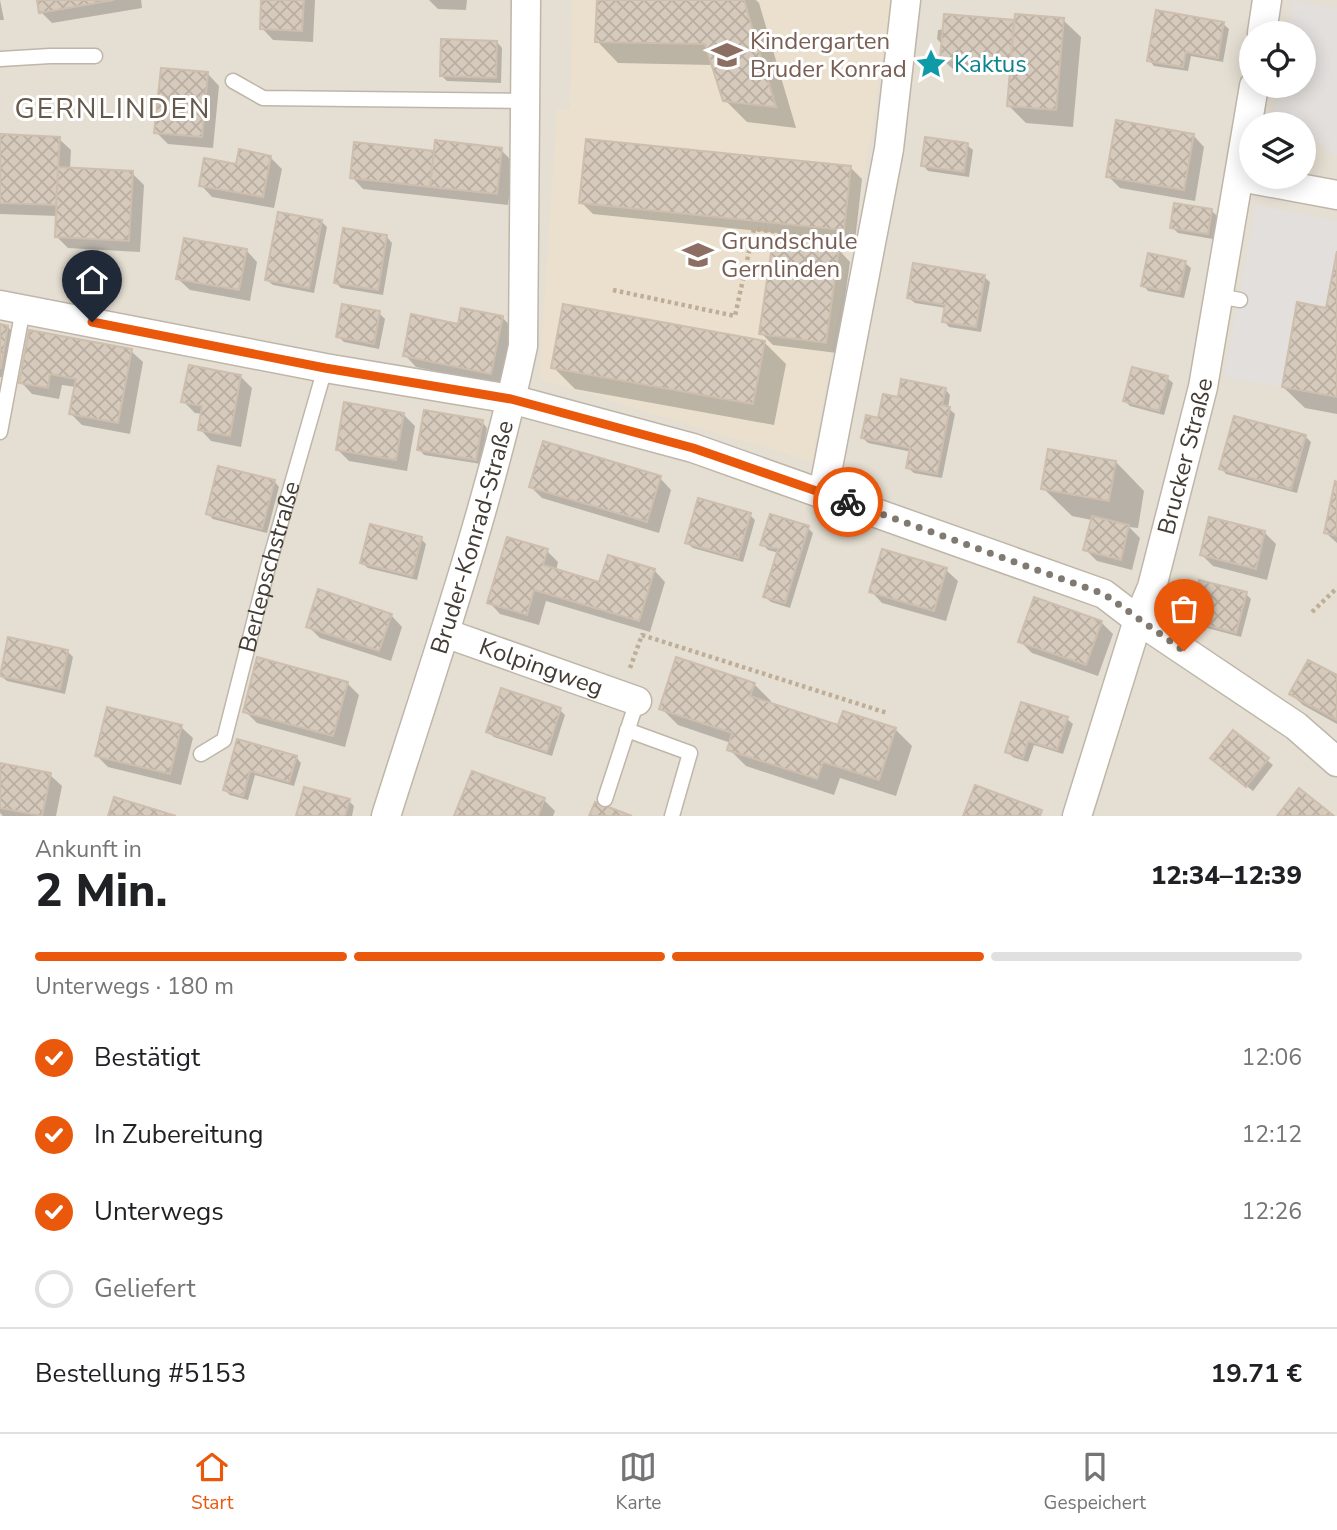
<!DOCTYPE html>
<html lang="de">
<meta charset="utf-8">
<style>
body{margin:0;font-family:"Nunito Sans",sans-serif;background:#f6f6f6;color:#202124;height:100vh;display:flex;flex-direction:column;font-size:26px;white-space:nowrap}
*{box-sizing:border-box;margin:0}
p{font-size:23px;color:#757577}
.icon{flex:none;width:38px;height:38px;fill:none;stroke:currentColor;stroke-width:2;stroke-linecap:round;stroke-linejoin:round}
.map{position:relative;height:816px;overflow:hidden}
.drawer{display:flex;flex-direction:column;background:#fff;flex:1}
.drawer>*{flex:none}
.fabs{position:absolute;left:1239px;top:21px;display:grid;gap:14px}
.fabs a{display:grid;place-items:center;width:77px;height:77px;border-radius:50%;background:#fff;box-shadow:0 4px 18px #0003;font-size:35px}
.pin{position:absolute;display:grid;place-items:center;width:60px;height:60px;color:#fff;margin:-72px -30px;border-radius:50% 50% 50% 0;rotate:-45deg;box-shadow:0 0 7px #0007}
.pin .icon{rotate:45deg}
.courier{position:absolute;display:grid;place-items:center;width:70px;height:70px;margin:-35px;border:5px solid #ea580c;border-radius:50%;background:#fff;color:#222;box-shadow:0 2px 9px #0007}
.summary em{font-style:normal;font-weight:800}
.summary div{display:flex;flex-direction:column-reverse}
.summary{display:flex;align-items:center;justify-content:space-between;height:119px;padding:0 35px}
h1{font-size:46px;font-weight:800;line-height:52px}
.bar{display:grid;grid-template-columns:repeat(4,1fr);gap:10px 7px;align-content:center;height:84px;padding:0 35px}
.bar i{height:9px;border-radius:5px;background:#e0e0e0}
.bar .current{background:#ea580c}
.bar p{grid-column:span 4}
.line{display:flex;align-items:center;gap:18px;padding:0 35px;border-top:2px solid #e0e0e0}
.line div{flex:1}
ol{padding:0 35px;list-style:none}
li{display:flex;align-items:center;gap:21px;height:77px}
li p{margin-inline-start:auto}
li .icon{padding:7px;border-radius:50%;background:#ea580c;color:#fff;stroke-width:4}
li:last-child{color:#757577}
li i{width:38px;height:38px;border:4px solid #e0e0e0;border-radius:50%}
.dock{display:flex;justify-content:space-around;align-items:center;height:98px;border-top:2px solid #e0e0e0;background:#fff;font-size:19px;color:#757577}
.dock a{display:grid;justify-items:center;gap:4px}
.dock .current{color:#ea580c}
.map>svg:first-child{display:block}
.residential{fill:#e5ded2;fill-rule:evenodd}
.education{fill:#eae0cd}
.parking{fill:#e2dfdc}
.shadow{fill:#0003}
.building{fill:url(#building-cross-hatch);stroke:#cdbead;stroke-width:2}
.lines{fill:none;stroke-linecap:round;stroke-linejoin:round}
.service-casing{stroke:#bfb6a9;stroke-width:17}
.minor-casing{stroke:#bfb6a9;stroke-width:31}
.path{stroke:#beae98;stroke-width:4.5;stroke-dasharray:3.5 3.5;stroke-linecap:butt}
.service{stroke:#fff;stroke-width:14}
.minor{stroke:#fff;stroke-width:28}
.done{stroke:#807a71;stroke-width:7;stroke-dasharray:0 12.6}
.route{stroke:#ea580c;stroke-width:9}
.labels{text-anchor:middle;stroke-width:6;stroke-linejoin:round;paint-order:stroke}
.education-label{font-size:24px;fill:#785e54;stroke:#fff;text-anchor:start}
.culture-label{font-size:24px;fill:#0d838f;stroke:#fff;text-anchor:start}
.street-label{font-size:24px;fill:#433c34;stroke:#fff}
.quarter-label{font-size:28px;letter-spacing:2px;fill:#66594b;stroke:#fff}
</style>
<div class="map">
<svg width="1337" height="816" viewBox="0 0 1337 816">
<defs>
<pattern id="building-cross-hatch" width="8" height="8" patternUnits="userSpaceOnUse" patternTransform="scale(1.75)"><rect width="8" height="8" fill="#d6cabc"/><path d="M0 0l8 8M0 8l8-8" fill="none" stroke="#b9aea2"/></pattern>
</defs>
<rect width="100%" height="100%" fill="#f1ece3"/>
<path class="residential" d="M0 0H1337V816H0ZM1251 33H1304V86H1251ZM1251 124H1304V177H1251Z"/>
<path class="education" d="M572 0H891L872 130 812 462 539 379 557 109H570Z"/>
<path class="parking" d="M1292 0 1337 9V156L1304 133V124H1292L1275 111 1279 86H1304V33H1287Z
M1256 205 1337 221V251L1326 308 1297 303 1282 387 1224 377Z"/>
<path class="shadow" d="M0 0 4 20H0Z
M39 0H141L142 8 52 23 41 12Z
M263 0H315L313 42 273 40 262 28Z
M429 0H467L466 10 438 9Z
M599 0H756L759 3 796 128 747 122 725 100 713 65 618 63 597 41Z
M1063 20 1081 37 1073 127 1026 123 1009 106 1011 75 954 70 942 59 943 45 937 39 938 30 1013 21 1016 24Z
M1223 24 1229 29 1223 62 1191 56 1188 71 1154 66 1149 60Z
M497 42 502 48 501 83 447 81 442 76Z
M208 74 219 86 213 148 168 144 156 132Z
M1193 135 1204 147 1195 201 1120 188 1108 176Z
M0 136 59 139 71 150 70 169 132 173 144 185 140 252 68 248 56 236 58 216 0 214Z
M967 145 973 150 969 177 928 171 923 165Z
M501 150 513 162 508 205 363 189 352 177 435 153Z
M270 157 282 169 274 208 212 197 201 185 237 166Z
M850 167 862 179 855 241 593 214 581 202Z
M1212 211 1217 216 1213 239 1178 233 1172 227Z
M322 222 327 227 314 293 273 285 267 280Z
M387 237 392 243 383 295 341 288 336 283Z
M246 250 257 262 250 301 190 290 178 279Z
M839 250 850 262 837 353 773 345 761 333Z
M1337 260V414L1305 408 1283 387 1328 310Z
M1185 263 1191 268 1184 298 1148 291 1143 285Z
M984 277 990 282 981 332 949 327 944 321 946 308 915 303 909 298Z
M462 310 503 318 514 330 503 385 416 367 405 355 459 326Z
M379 313 385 319 379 349 344 342 338 336Z
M0 326 8 327 19 339 12 379 0 377Z
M764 342 786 364 774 425 575 389 553 367Z
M131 351 143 362 130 434 82 425 70 413 76 387 62 385 59 399 32 394 21 382Z
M241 377 252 388 241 447 211 441 200 429 203 414 195 413 183 401Z
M1167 378 1173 383 1164 415 1130 406 1125 401Z
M945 389 950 395 948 408 955 414 942 478 914 473 908 468 912 452 868 443 863 438 880 420Z
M403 414 415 426 407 471 349 461 338 450Z
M482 422 487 428 481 464 424 455 419 449Z
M1305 436 1311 442 1297 493 1226 474 1221 468Z
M1116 462 1144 491 1138 528 1129 527 1140 538 1132 570 1097 561 1085 549 1092 520 1072 516 1043 488Z
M660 478 671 490 659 533 542 498 531 487Z
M274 481 279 487 267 533 213 519 208 514Z
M1337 484V543L1326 533Z
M750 515 755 520 743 562 693 548 687 543Z
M808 528 813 533 790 608 771 602 765 597 779 553 768 550 762 544Z
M1264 532 1276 544 1267 580 1213 566 1202 555Z
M421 539 426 544 417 580 368 568 362 563Z
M547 551 558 562 556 571 601 584 654 570 665 582 650 632 546 601 539 625 500 614 489 602Z
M946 570 958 581 946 621 882 603 871 591Z
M1246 594 1251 599 1241 637 1196 625 1190 620Z
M391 615 402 627 391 661 320 638 308 626Z
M1101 622 1113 634 1098 676 1032 653 1020 641Z
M67 651 73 657 65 694 7 681 1 676Z
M1337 677V724L1303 705 1291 694Z
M347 683 359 695 345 747 257 723 245 711Z
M754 684 771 701 770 704 839 727 895 729 912 746 896 796 840 778 834 795 746 766 729 749 731 743 678 725 661 708Z
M560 710 565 715 552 756 494 737 488 732Z
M1067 719 1073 724 1063 754 1034 745 1028 762 1013 757 1007 751Z
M181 727 193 738 181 785 108 767 97 756Z
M1233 733 1273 765 1253 791 1218 764Z
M239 741 296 757 301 763 294 786 255 775 248 800 230 795 225 790Z
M0 773 50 775 62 786 56 816H3L0 813Z
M473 773 544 800 555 811 553 816H456Z
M305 789 349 801 354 806 352 816H298Z"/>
<path class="building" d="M37 0H114L39 13Z
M261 0H304L302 31 260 29Z
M597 0H744L776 107 723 101 705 44 595 42Z
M1156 10 1224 22 1218 58 1186 52 1183 67 1147 61Z
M944 14 1014 20 1010 65 940 59Z
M1015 14 1064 18 1056 110 1007 106Z
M441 39 497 41 496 78 440 76Z
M161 68 208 72 202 137 154 133Z
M1116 120 1194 134 1184 190 1106 177Z
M0 134 60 137 56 205 0 203Z
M925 137 968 143 964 172 921 166Z
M586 139 851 166 844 230 579 203Z
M435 140 502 148 497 194 430 187Z
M354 142 434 151 430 187 350 178Z
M239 149 271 156 263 197 199 186 204 158 236 164Z
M58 167 133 171 129 241 55 237Z
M1174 203 1212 209 1208 234 1170 228Z
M278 212 322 220 309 288 265 280Z
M343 228 387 235 378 290 334 283Z
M184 238 247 249 239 290 176 279Z
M773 240 839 249 826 343 759 334Z
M1337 251V397L1282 387 1297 302 1326 308Z
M1148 253 1186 261 1179 294 1141 286Z
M913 263 985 275 976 327 942 322 945 305 907 298Z
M342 304 380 311 374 344 336 337Z
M563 304 765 341 753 404 551 368Z
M461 308 503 316 491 374 403 356 411 314 458 324Z
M0 324 8 326 1 368H0Z
M29 330 132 349 118 423 69 414 76 379 50 374 48 388 19 383Z
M189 365 241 375 230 436 198 430 202 406 181 402Z
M1132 367 1168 376 1159 411 1123 401Z
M901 379 946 388 942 405 950 407 937 474 906 468 910 448 861 438 866 415 878 418 883 394 898 397Z
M344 402 404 413 396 460 336 450Z
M424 410 483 420 476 460 417 450Z
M1234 416 1306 435 1291 489 1219 469Z
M543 441 661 476 647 522 529 487Z
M1048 449 1116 461 1109 501 1041 489Z
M218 466 275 480 262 529 206 514Z
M1335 481 1337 482V536L1324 533Z
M698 498 751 513 738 558 685 543Z
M770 514 809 526 785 603 763 597 778 549 760 545Z
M1092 516 1129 525 1121 560 1083 550Z
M1209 517 1265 531 1256 569 1200 555Z
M370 524 422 537 412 576 360 563Z
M507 537 548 549 543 565 599 582 608 555 655 569 639 621 534 590 527 615 487 603Z
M882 549 947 568 934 611 869 592Z
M1199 580 1247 592 1236 633 1188 620Z
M318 589 392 614 379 651 306 627Z
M1034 597 1102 621 1086 665 1018 642Z
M8 637 68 650 60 689 0 676Z
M257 657 348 682 333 736 243 712Z
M676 657 755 683 750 696 838 725 843 711 896 728 879 780 823 762 817 779 727 750 732 733 659 709Z
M1308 660 1337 675V720L1289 694Z
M501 688 561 708 547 752 486 732Z
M1021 702 1068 717 1057 750 1028 741 1023 758 1005 752Z
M107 707 182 725 170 774 95 756Z
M1233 730 1269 758 1246 787 1210 758Z
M237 739 297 756 289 782 250 771 243 796 223 790Z
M0 763 51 773 42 816 0 808Z
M472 771 545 798 538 816H454Z
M975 785 1042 810 1040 816H963Z
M304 787 350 799 345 816H296Z
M1299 788 1334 816H1277Z
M114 797 176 816H108Z
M595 802 632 816H589Z"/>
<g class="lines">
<g class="service-casing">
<g id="service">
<path d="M0 59 50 56H95"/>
<path d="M233 81 263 98 525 101"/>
<path d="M1219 296 1240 300"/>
<path d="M0 432 23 309"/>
<path d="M627 730 690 753 672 816"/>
<path id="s1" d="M201 754 224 740 268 567 325 368"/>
<path d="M605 799 637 701"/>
</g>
</g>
<g class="minor-casing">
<g id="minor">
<path d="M1262 33 1267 0"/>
<path d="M1240 177 1337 195"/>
<path d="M0 305 325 368 511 399 693 448 1104 594 1138 620 1296 726 1337 762"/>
<path d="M823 493 889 149 906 0"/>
<path id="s2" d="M445 633 637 701"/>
<path id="s3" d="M386 816C435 661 489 506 523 346L526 0"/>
<path id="s4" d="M1077 816 1138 620 1152 587 1203 387 1254 86"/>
</g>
</g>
<path class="path" d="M613 290 735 316 754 229 843 240
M1312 612 1337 588
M630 668 642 635 887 713"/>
<use href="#service" class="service"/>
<use href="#minor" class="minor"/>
</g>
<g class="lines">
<path class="done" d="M848 502 1104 594 1184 651"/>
<path class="route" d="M92 322 325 368 511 399 693 448 848 502"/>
</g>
<defs>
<g id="school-bare" transform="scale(2.415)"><path d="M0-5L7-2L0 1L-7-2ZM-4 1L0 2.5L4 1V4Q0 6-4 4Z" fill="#8d6e63" stroke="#fff" stroke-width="2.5" paint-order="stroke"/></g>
<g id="sight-bare" transform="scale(2.415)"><path d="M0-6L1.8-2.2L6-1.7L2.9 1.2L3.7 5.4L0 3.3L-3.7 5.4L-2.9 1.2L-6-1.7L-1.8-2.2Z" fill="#0f9aa8" stroke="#fff" stroke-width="2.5" paint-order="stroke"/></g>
</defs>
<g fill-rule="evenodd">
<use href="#school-bare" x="727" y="55"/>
<use href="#sight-bare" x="931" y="64"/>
<use href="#school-bare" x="698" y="255"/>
</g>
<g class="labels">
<g class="education-label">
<text x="750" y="49">Kindergarten<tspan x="750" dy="28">Bruder Konrad</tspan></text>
<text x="721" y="249">Grundschule<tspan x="721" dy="28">Gernlinden</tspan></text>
</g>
<g class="culture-label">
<text x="954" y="72">Kaktus</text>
</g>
<g class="street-label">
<text dy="8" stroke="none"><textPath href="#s4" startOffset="376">Brucker Straße</textPath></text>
<text dy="8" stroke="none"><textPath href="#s3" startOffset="292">Bruder-Konrad-Straße</textPath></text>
<text dy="8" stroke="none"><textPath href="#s1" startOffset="206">Berlepschstraße</textPath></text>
<text dy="8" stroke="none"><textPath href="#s2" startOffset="102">Kolpingweg</textPath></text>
</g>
<g class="quarter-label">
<text x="113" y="118">GERNLINDEN</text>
</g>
</g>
</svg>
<div class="fabs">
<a><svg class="icon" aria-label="locate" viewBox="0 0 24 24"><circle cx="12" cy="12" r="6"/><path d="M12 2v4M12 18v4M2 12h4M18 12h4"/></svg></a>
<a><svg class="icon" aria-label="layers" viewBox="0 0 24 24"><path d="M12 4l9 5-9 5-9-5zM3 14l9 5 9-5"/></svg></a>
</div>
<div class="pin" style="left:1184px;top:651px;background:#ea580c"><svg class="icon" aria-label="bag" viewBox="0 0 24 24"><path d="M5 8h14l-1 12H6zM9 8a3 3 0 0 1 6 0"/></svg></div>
<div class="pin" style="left:92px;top:322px;background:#1f2937"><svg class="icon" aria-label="home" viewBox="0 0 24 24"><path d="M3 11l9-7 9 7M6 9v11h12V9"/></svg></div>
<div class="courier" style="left:848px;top:502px"><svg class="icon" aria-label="bike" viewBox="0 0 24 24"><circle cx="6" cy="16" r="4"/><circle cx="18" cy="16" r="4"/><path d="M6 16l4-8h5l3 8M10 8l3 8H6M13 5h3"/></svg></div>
</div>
<section class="drawer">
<div class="summary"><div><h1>2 Min.</h1><p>Ankunft in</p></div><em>12:34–12:39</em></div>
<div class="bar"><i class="current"></i><i class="current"></i><i class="current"></i><i></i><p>Unterwegs · 180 m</p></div>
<ol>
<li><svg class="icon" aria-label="check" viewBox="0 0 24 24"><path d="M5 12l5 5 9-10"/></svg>Bestätigt<p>12:06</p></li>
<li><svg class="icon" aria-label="check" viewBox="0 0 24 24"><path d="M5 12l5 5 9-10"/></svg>In Zubereitung<p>12:12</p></li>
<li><svg class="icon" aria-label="check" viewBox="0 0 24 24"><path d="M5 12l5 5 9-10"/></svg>Unterwegs<p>12:26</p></li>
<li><i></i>Geliefert</li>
</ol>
<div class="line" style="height:91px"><div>Bestellung #5153</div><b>19.71 €</b></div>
</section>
<nav class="dock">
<a class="current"><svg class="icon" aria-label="home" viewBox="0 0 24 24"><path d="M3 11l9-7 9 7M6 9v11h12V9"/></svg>Start</a>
<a><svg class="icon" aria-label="map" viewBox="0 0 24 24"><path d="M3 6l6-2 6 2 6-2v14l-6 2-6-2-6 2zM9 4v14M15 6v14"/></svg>Karte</a>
<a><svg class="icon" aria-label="saved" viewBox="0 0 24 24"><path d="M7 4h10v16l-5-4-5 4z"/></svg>Gespeichert</a>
</nav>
